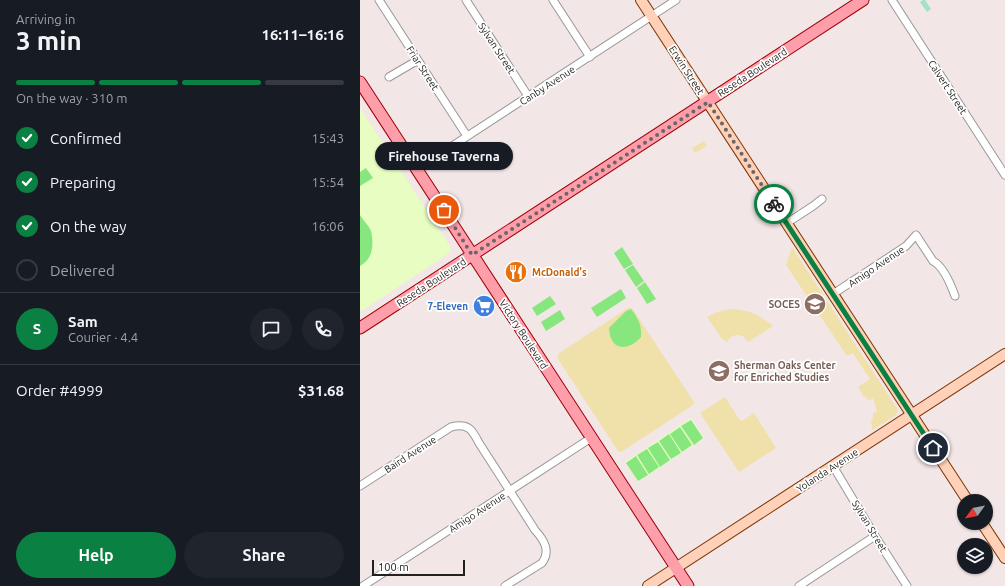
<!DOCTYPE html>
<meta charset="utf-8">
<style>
body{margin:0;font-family:Ubuntu,sans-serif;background:#20242c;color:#f1f3f6;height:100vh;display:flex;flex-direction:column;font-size:15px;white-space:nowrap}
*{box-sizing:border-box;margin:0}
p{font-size:13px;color:#9ea1a6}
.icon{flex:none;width:22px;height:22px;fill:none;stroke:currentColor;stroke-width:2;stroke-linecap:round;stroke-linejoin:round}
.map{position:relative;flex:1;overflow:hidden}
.sheet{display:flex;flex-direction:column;background:#171b24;width:360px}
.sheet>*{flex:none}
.needle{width:26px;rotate:237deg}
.tools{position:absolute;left:597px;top:494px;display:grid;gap:8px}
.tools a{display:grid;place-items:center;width:36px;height:36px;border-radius:50%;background:#171b24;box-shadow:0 1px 3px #0004;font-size:20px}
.scale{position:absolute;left:12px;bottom:10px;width:93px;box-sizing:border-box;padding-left:4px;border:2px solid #212121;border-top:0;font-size:11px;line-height:14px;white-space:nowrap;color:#212121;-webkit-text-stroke:3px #fff;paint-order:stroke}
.pin{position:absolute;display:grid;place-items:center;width:34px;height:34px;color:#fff;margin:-17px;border:2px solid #fff;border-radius:50%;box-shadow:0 1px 4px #0007}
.courier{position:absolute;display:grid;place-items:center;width:40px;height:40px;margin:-20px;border:3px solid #0b8043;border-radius:50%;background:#fff;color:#222;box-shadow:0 1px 5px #0007}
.bubble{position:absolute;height:28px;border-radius:14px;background:#171b24;box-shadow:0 1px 3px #0004;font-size:13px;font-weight:700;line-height:28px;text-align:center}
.summary em{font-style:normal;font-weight:700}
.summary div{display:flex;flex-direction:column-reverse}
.summary{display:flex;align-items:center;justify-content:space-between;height:68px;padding:0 16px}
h1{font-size:26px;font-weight:700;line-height:30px}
.bar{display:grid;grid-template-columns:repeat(4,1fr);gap:6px 4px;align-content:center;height:48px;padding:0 16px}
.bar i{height:5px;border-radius:3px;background:#363941}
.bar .on{background:#0b8043}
.bar p{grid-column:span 4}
.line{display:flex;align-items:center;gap:10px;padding:0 16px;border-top:1px solid #363941}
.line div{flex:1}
.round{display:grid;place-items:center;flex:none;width:42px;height:42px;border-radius:21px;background:#20242c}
ol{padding:0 16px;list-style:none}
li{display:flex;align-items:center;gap:12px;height:44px}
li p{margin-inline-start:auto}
li .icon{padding:4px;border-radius:50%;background:#0b8043;color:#fff;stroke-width:4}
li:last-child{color:#9ea1a6}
li i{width:22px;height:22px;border:2px solid #363941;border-radius:50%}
.primary-button{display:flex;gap:8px;margin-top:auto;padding:8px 16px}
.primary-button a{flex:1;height:46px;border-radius:24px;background:#0b8043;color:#fff;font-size:16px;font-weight:700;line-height:46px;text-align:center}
.primary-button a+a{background:#20242c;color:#f1f3f6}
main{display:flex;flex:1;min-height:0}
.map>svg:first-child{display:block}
.grass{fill:#efe1a9}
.park{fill:#e7fdc2}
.pitch{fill:#88e67f}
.water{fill:#a4e2c5}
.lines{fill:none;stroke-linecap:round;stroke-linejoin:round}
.street-casing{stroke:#989898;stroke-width:9}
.secondary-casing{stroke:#7f3400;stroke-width:12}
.primary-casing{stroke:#9d0005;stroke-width:13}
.street{stroke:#fff;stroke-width:7}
.secondary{stroke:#fed1b8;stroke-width:10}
.primary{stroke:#ff9eab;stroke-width:11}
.done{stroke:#6a6666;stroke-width:4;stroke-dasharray:0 7.2}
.route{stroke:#0b8043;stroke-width:5}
.labels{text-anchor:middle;stroke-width:3.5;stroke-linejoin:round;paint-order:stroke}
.street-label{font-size:10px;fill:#212121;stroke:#fff}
.food-label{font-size:10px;font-weight:bold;fill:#c56008;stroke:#fff;text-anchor:start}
.education-label{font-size:10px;font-weight:bold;fill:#785e54;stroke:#fff;text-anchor:end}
.shop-label{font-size:10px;font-weight:bold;fill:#366cbe;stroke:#fff;text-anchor:end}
</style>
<main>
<section class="sheet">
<div class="summary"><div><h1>3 min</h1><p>Arriving in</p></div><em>16:11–16:16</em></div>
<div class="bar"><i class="on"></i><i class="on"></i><i class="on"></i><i></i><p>On the way · 310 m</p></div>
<ol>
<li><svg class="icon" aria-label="check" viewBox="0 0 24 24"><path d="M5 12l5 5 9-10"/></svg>Confirmed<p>15:43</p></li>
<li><svg class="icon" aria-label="check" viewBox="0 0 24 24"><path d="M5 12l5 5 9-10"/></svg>Preparing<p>15:54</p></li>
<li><svg class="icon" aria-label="check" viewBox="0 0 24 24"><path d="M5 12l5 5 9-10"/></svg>On the way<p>16:06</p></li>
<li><i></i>Delivered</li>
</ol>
<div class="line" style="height:72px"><b class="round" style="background:#0b8043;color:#fff">S</b><div><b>Sam</b><p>Courier · 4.4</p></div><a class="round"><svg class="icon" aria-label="chat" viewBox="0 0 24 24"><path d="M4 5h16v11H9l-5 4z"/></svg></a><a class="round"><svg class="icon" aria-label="phone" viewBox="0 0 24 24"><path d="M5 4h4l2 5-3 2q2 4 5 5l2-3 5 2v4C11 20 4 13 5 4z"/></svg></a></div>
<div class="line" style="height:52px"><div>Order #4999</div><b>$31.68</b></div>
<div class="primary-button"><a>Help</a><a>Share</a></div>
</section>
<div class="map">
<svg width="645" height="586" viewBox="0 0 645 586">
<rect width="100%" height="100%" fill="#f2e6e7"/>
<path class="grass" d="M344 141 347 146 335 153 332 148Z
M432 247 538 410 536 415 513 430 512 429 511 420 513 418V413L517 412 513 398 509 401 505 396 504 397 498 387 510 379 493 353 487 356 426 265Z
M268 308H272L334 402 333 405 261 452 258 451 198 359V354Z
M370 309C387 309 400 315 413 326L388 342 383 336C375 334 372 335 367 342L362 339 347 317 357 312Z
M365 397 379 419 382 421 394 413 416 448 379 472 340 413Z"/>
<path class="park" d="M0 108 90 246 91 250 88 254 0 312Z
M331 418 344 438 278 482 265 462Z"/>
<path class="pitch" d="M6 168 13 178 0 186V172Z
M0 215C3 220 9 226 11 231 14 245 13 259 0 266Z
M262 247 273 264 264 269 254 253Z
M273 265 284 281 276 287 265 270Z
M285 282 296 299 287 304 277 288Z
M261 289 266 298 237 317 231 308Z
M190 296 196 304 177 316 172 308Z
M271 309C278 318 282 325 281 337 268 352 250 351 249 328L266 311Z
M200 310 205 319 186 331 181 322Z
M331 420 343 438 334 445 321 426Z
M320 427 332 445 322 452 310 434Z
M309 434 321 453 311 459 299 441Z
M298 442 310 460 300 467 288 448Z
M287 449 299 467 289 474 277 455Z
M276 456 288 475 278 481 266 463Z"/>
<path class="water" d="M563 0H565L571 9 567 12 560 2Z"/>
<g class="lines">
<g class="street-casing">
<path id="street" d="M19 0 107 136
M106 0 168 96
M193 0 230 57
M532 0 645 175
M29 77 58 60
M57 169 316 0
M427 223 453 206 462 199
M473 294 546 246 556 235 573 261C583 266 591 285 595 296
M473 466 515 536 547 586
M0 486 91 427C108 423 112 429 119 443L175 530C184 540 191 551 182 563L145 586
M3 586 231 438
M439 586 515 536"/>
</g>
<g class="secondary-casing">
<path id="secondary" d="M281 0 608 501
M622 523 645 558
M288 586 645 354"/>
</g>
<g class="primary-casing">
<path id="primary" d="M0 82 328 586
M0 328 503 0"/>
</g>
<use href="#street" class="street"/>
<use href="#secondary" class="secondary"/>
<use href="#primary" class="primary"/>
</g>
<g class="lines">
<path class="done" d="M84 210 112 255 348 102 414 204"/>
<path class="route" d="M414 204 573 448"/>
</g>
<defs>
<g id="restaurant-disc" transform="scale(1.15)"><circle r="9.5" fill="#e8710a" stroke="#fff"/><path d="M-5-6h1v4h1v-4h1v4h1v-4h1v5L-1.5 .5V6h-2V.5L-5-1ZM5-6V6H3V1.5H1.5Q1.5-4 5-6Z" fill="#fff"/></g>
<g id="school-disc" transform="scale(1.15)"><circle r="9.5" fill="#8d6e63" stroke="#fff"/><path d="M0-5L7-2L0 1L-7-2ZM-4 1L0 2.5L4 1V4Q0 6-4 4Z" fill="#fff"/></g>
<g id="supermarket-disc" transform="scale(1.15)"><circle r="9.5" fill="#3f7fe0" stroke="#fff"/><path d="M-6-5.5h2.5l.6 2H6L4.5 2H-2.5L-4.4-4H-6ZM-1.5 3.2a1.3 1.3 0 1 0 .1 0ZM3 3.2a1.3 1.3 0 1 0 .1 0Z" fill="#fff"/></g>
</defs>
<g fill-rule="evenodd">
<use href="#restaurant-disc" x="156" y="272"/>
<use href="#school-disc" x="455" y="304"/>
<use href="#supermarket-disc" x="124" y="306"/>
<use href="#school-disc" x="359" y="371"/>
</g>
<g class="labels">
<g class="street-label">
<text transform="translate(137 48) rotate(57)" y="4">Sylvan Street</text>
<text transform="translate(63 68) rotate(57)" y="4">Friar Street</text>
<text transform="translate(327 70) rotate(57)" y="4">Erwin Street</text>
<text transform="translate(392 72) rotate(-33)" y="4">Reseda Boulevard</text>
<text transform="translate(187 85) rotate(-33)" y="4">Canby Avenue</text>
<text transform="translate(588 87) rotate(57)" y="4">Calvert Street</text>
<text transform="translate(516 266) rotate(-34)" y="4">Amigo Avenue</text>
<text transform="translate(71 282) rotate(-33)" y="4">Reseda Boulevard</text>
<text transform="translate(164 334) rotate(57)" y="4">Victory Boulevard</text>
<text transform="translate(50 454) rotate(-33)" y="4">Baird Avenue</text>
<text transform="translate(467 470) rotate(-33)" y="4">Yolanda Avenue</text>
<text transform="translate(117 512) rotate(-33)" y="4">Amigo Avenue</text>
<text transform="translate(510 526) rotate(59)" y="4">Sylvan Street</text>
</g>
<g class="food-label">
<text x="172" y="276">McDonald's</text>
</g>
<g class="education-label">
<text x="440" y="308">SOCES</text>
<text x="374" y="369" text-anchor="start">Sherman Oaks Center<tspan x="374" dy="12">for Enriched Studies</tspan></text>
</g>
<g class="shop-label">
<text x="108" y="310">7-Eleven</text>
</g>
</g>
</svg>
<div class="tools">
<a><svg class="needle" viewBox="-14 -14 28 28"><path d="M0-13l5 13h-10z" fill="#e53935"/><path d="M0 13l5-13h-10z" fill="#9ea1a6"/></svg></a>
<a><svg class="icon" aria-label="layers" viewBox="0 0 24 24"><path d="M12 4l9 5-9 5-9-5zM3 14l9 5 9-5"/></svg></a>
</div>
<div class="scale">100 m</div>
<div class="pin" style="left:84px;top:210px;background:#ea580c"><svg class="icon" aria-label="bag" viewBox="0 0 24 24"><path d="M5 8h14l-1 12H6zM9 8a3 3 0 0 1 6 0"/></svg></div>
<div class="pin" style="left:573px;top:448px;background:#1f2937"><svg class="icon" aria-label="home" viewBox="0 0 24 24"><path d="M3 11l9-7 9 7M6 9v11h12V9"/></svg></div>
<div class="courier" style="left:414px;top:204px"><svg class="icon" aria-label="bike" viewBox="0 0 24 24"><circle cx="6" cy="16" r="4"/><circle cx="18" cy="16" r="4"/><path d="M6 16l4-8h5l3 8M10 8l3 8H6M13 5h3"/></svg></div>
<div class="bubble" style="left:15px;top:142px;width:138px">Firehouse Taverna</div>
</div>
</main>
